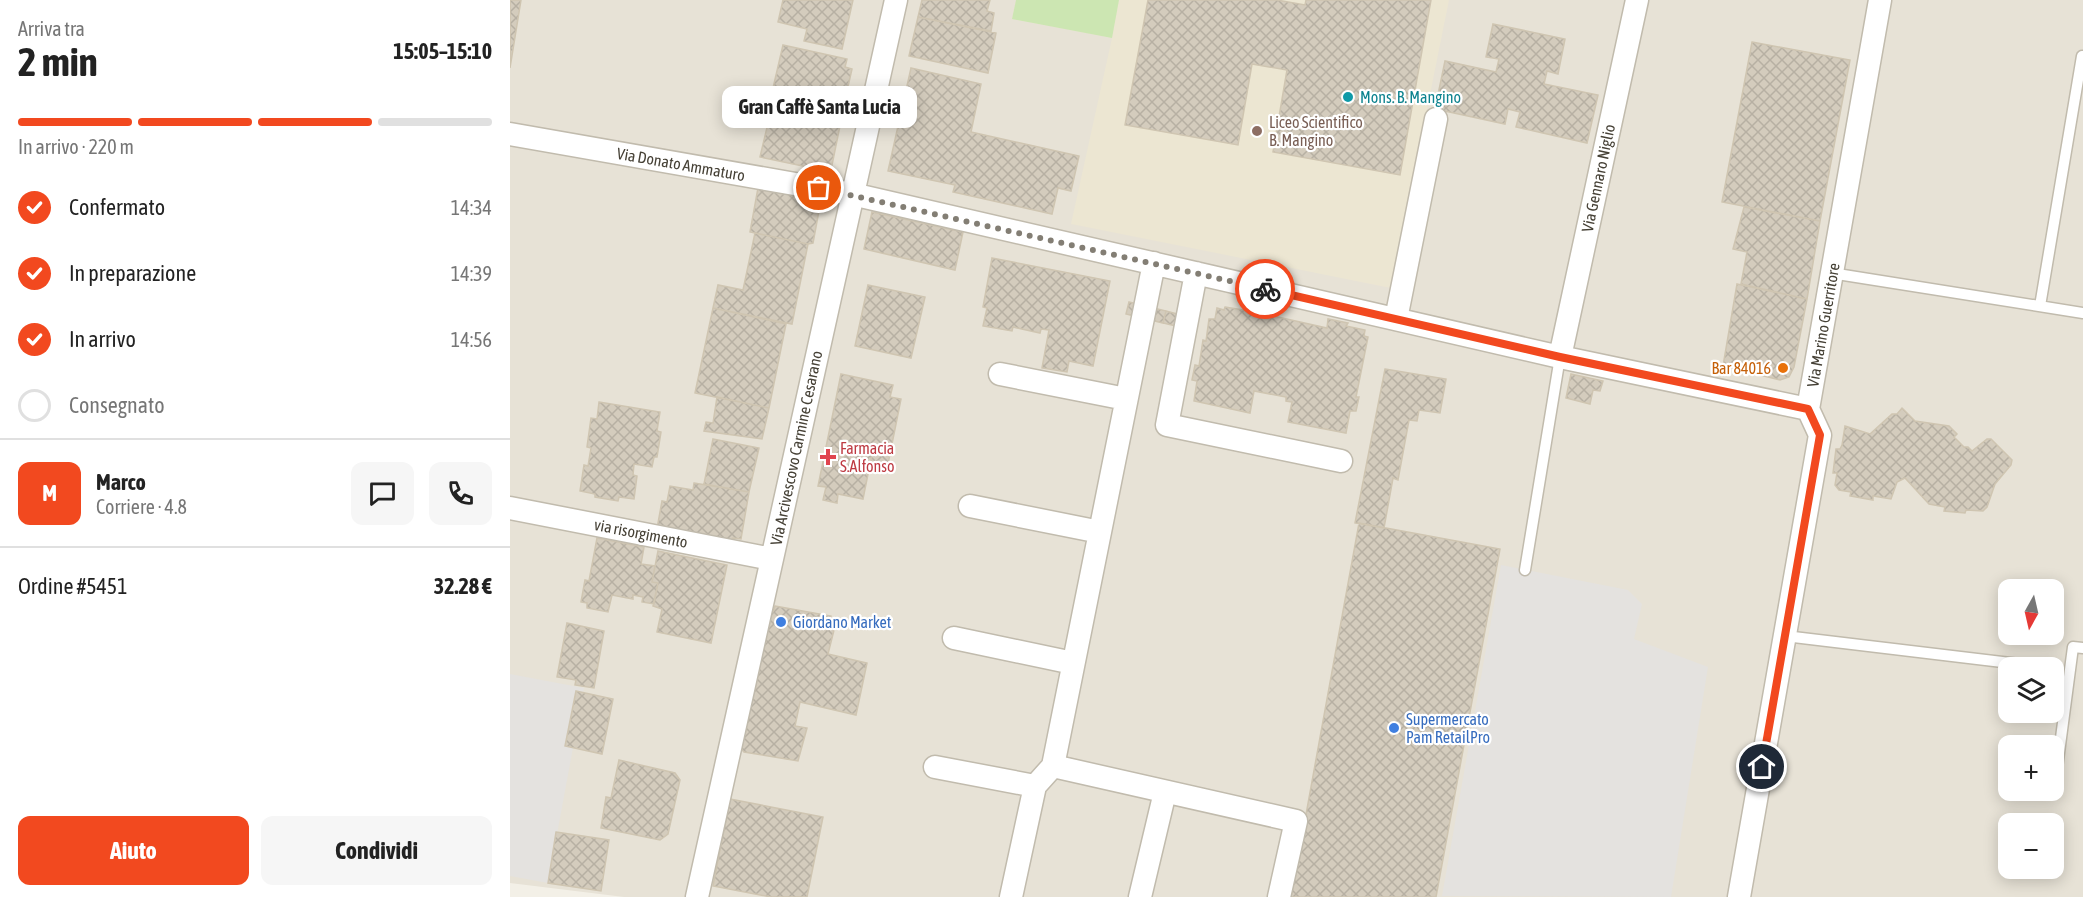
<!DOCTYPE html>
<html lang="it">
<meta charset="utf-8">
<style>
body{margin:0;font-family:"Asap Condensed",sans-serif;background:#f6f6f6;color:#222;height:100vh;display:flex;flex-direction:column;font-size:22px;white-space:nowrap}
*{box-sizing:border-box;margin:0}
p{font-size:20px;color:#767676}
.icon{flex:none;width:33px;height:33px;fill:none;stroke:currentColor;stroke-width:2;stroke-linecap:round;stroke-linejoin:round}
.map{position:relative;flex:1;overflow:hidden}
.drawer{display:flex;flex-direction:column;background:#fff;width:510px}
.drawer>*{flex:none}
.needle{width:39px;rotate:188deg}
.buttons{position:absolute;left:1488px;top:579px;display:grid;gap:12px}
.buttons a{display:grid;place-items:center;width:66px;height:66px;border-radius:12px;background:#fff;box-shadow:0 3px 15px #0003;font-size:30px}
.pin{position:absolute;display:grid;place-items:center;width:51px;height:51px;color:#fff;margin:-26px;border:3px solid #fff;border-radius:50%;box-shadow:0 2px 6px #0007}
.courier{position:absolute;display:grid;place-items:center;width:60px;height:60px;margin:-30px;border:4px solid #f2491f;border-radius:50%;background:#fff;color:#222;box-shadow:0 2px 8px #0007}
.bubble{position:absolute;height:42px;border-radius:12px;background:#fff;box-shadow:0 3px 15px #0003;font-size:20px;font-weight:700;line-height:42px;text-align:center}
.head em{font-style:normal;font-weight:700}
.head div{display:flex;flex-direction:column-reverse}
.head{display:flex;align-items:center;justify-content:space-between;height:102px;padding:0 18px}
h1{font-size:39px;font-weight:700;line-height:45px}
.bar{display:grid;grid-template-columns:repeat(4,1fr);gap:9px 6px;align-content:center;height:72px;padding:0 18px}
.bar i{height:8px;border-radius:4px;background:#e0e0e0}
.bar .on{background:#f2491f}
.bar p{grid-column:span 4}
.line{display:flex;align-items:center;gap:15px;padding:0 18px;border-top:2px solid #e0e0e0}
.line div{flex:1}
.round{display:grid;place-items:center;flex:none;width:63px;height:63px;border-radius:12px;background:#f6f6f6}
ol{padding:0 18px;list-style:none}
li{display:flex;align-items:center;gap:18px;height:66px}
li p{margin-inline-start:auto}
li .icon{padding:6px;border-radius:50%;background:#f2491f;color:#fff;stroke-width:4}
li:last-child{color:#767676}
li i{width:33px;height:33px;border:3px solid #e0e0e0;border-radius:50%}
.action{display:flex;gap:12px;margin-top:auto;padding:12px 18px}
.action a{flex:1;height:69px;border-radius:12px;background:#f2491f;color:#fff;font-size:24px;font-weight:700;line-height:69px;text-align:center}
.action a+a{background:#f6f6f6;color:#222}
main{display:flex;flex:1;min-height:0}
.map>svg:first-child{display:block}
.residential{fill:#e7e2d6;fill-rule:evenodd}
.education{fill:#ece6d2}
.grass{fill:#cce6b2}
.parking{fill:#e4e2df}
.building{fill:url(#building-cross-hatch);stroke:#cfc5b1;stroke-width:1.5}
.lines{fill:none;stroke-linecap:round;stroke-linejoin:round}
.lane-casing{stroke:#c1bbad;stroke-width:13}
.street-casing{stroke:#c1bbad;stroke-width:25}
.lane{stroke:#fff;stroke-width:10}
.street{stroke:#fff;stroke-width:22}
.done{stroke:#837e74;stroke-width:6;stroke-dasharray:0 10.8}
.route{stroke:#f2491f;stroke-width:8}
.culture-dot{fill:#0f9aa8;stroke:#fff;stroke-width:2}
.education-dot{fill:#8d6e63;stroke:#fff;stroke-width:2}
.food-dot{fill:#e8710a;stroke:#fff;stroke-width:2}
.health-dot{fill:#e0444e;stroke:#fff;stroke-width:2}
.shop-dot{fill:#3f7fe0;stroke:#fff;stroke-width:2}
.labels{text-anchor:middle;stroke-width:4.5;stroke-linejoin:round;paint-order:stroke}
.culture-label{font-size:16px;fill:#0d838f;stroke:#fff;text-anchor:start}
.education-label{font-size:16px;fill:#785e54;stroke:#fff;text-anchor:start}
.street-label{font-size:16px;fill:#464136;stroke:#fff}
.food-label{font-size:16px;fill:#c56008;stroke:#fff;text-anchor:end}
.health-label{font-size:16px;fill:#be3a42;stroke:#fff;text-anchor:start}
.shop-label{font-size:16px;fill:#366cbe;stroke:#fff;text-anchor:start}
</style>
<main>
<section class="drawer">
<div class="head"><div><h1>2 min</h1><p>Arriva tra</p></div><em>15:05–15:10</em></div>
<div class="bar"><i class="on"></i><i class="on"></i><i class="on"></i><i></i><p>In arrivo · 220 m</p></div>
<ol>
<li><svg class="icon" aria-label="check" viewBox="0 0 24 24"><path d="M5 12l5 5 9-10"/></svg>Confermato<p>14:34</p></li>
<li><svg class="icon" aria-label="check" viewBox="0 0 24 24"><path d="M5 12l5 5 9-10"/></svg>In preparazione<p>14:39</p></li>
<li><svg class="icon" aria-label="check" viewBox="0 0 24 24"><path d="M5 12l5 5 9-10"/></svg>In arrivo<p>14:56</p></li>
<li><i></i>Consegnato</li>
</ol>
<div class="line" style="height:108px"><b class="round" style="background:#f2491f;color:#fff">M</b><div><b>Marco</b><p>Corriere · 4.8</p></div><a class="round"><svg class="icon" aria-label="chat" viewBox="0 0 24 24"><path d="M4 5h16v11H9l-5 4z"/></svg></a><a class="round"><svg class="icon" aria-label="phone" viewBox="0 0 24 24"><path d="M5 4h4l2 5-3 2q2 4 5 5l2-3 5 2v4C11 20 4 13 5 4z"/></svg></a></div>
<div class="line" style="height:78px"><div>Ordine #5451</div><b>32.28 €</b></div>
<div class="action"><a>Aiuto</a><a>Condividi</a></div>
</section>
<div class="map">
<svg width="1573" height="897" viewBox="0 0 1573 897">
<defs>
<pattern id="building-cross-hatch" width="8" height="8" patternUnits="userSpaceOnUse" patternTransform="scale(1.5)"><rect width="8" height="8" fill="#d4ccbd"/><path d="M0 0l8 8M0 8l8-8" fill="none" stroke="#b7b0a3"/></pattern>
</defs>
<rect width="100%" height="100%" fill="#f3f0e7"/>
<path class="residential" d="M0 0H1573V897H114L0 883ZM1498 590H1544V634H1498ZM1498 668H1544V712H1498ZM1498 746H1544V790H1498ZM1498 824H1544V868H1498Z"/>
<path class="education" d="M506 0H939L881 288 561 224 602 38 502 19Z"/>
<path class="grass" d="M506 0H609L602 38 502 19Z"/>
<path class="parking" d="M991 565 1118 590 1132 604 1124 639 1198 667 1161 897 932 896Z
M0 674 74 688 38 883 0 876Z"/>
<path class="building" d="M0 0H11L0 68Z
M273 0H343L332 49 294 41 297 29 268 22Z
M412 0H480L477 11 484 13 481 31 408 17Z
M638 0H767L795 5 796 0H921L890 175 763 152 777 70 742 64 728 145 615 125Z
M408 17 486 33 478 73 399 56Z
M983 24 1055 39 1048 74 1037 71 1034 84 1088 95 1077 143 1006 127 1010 112 998 109 995 124 925 109 935 61 986 72 989 59 976 57Z
M1242 42 1340 60 1310 221 1212 202Z
M273 45 337 59 335 67 342 69 332 113 326 111 325 115 260 101Z
M401 68 471 84 461 132 569 156 561 191 548 188 542 214 443 192 445 185 378 171Z
M244 98 332 116 322 165 318 164 317 171 250 157 259 119 241 115Z
M248 188 311 200 303 243 298 244 240 232Z
M1234 207 1310 221 1297 299 1231 284 1237 252 1223 249Z
M362 212 453 232 445 270 354 249Z
M245 233 298 244 282 324 203 308 208 285 233 290Z
M482 258 600 281 583 366 559 361 557 372 532 368 539 330 531 329 530 333 503 327 502 331 473 326 477 308 473 307Z
M1227 284 1297 299 1284 367 1279 377 1270 380 1213 366Z
M358 285 415 297 401 358 345 346Z
M619 302 656 311 653 323 616 314Z
M715 307 752 313 751 317 758 319 759 315 817 328 818 319 838 323 836 326 855 330 854 336 858 337 846 397H849L846 411H840L836 433 778 422 782 402 776 401V397L744 391 740 413 684 401 687 381 682 380 685 365 689 366 693 340 696 341 699 319H705L707 308 714 310Z
M203 308 276 324 259 408 185 393Z
M656 311 686 319 683 330 653 323Z
M875 369 936 379 930 413 909 410 907 421 899 420 888 480 883 478 874 528 845 523Z
M331 374 383 385 380 397 391 399 378 464 361 461 363 449 345 445 343 454 336 453 335 456 315 452Z
M1061 374 1093 381 1090 391 1083 390 1080 404 1056 398Z
M207 397 259 408 252 439 194 431 196 422 203 423Z
M89 402 150 412 147 431 151 432 147 457H144L142 467 124 464 123 475 127 476 124 499 109 497 108 501 85 497V494L70 491 74 465 78 466 81 448 77 447 81 418 87 419Z
M1392 408 1405 421 1439 426 1447 434 1444 437 1454 447H1458L1462 451 1477 439H1481L1502 460 1501 465 1485 484 1477 507 1473 511 1456 510 1455 513 1434 511 1435 507 1419 504 1395 478 1387 482 1381 499 1363 496V500L1340 496 1341 492 1329 490 1325 485 1327 473H1323L1326 449H1330L1332 445 1335 426 1360 434 1382 414H1387Z
M203 439 249 448 239 492 194 484Z
M345 445 363 449 353 499 328 494 327 503 313 500 316 487 308 486 315 452 335 456 336 453 343 454Z
M184 483 239 492 231 539 223 538 222 544 146 534 152 501 157 502 160 486 183 490Z
M849 523 990 549 926 897H781Z
M87 538 134 547 131 564 145 566 142 582 148 583 144 604 132 602 133 597 123 595V599L102 595 98 612 77 608V603L71 602 75 580 79 581Z
M148 551 217 565 201 643 147 632 152 609 143 606 148 583 142 582Z
M265 606 321 616 320 625 325 626 318 654 357 663 346 715 290 702 285 726 297 728 288 761 234 752 229 746 257 614 263 612Z
M57 623 94 631 84 688 65 685 66 680 47 677Z
M66 691 103 699 92 754 55 746Z
M109 760 165 773 170 780 158 834 150 840 91 828 96 797 101 798Z
M220 799 313 817 297 897H261L203 886Z
M46 832 99 840 91 891 38 883Z"/>
<g class="lines">
<g class="lane-casing">
<path id="lane" d="M1321 273 1573 313
M1530 306 1572 56
M1015 570 1050 357
M1275 636 1509 664
M1547 768 1563 647 1573 648"/>
</g>
<g class="street-casing">
<path id="street" d="M0 134 342 194 1050 357 1298 409
M644 263 543 766 786 821 769 897
M686 273 657 425 831 461
M886 319 926 119
M1050 357 1127 0
M490 374 616 399
M460 506 590 532
M0 508 262 559
M444 638 563 663
M425 767 525 786 543 766
M187 897 386 0
M501 897 525 786
M630 897 655 792
M1229 897 1310 435 1298 409 1370 0"/>
</g>
<use href="#lane" class="lane"/>
<use href="#street" class="street"/>
</g>
<g class="lines">
<path class="done" d="M309 188 755 289"/>
<path class="route" d="M755 289 1050 357 1298 409 1310 435 1252 767"/>
</g>
<circle class="culture-dot" cx="838" cy="97" r="6"/>
<circle class="education-dot" cx="747" cy="131" r="6"/>
<circle class="food-dot" cx="1273" cy="368" r="6"/>
<path class="health-dot" d="M315 448h6v6h6v6h-6v6h-6v-6h-6v-6h6z"/>
<g class="shop-dot">
<circle cx="271" cy="622" r="6"/>
<circle cx="884" cy="728" r="6"/>
</g>
<g class="labels">
<g class="culture-label">
<text x="850" y="103">Mons. B. Mangino</text>
</g>
<g class="education-label">
<text x="759" y="128">Liceo Scientifico<tspan x="759" dy="18">B. Mangino</tspan></text>
</g>
<g class="street-label">
<text transform="translate(171 164) rotate(10)" y="6">Via Donato Ammaturo</text>
<text transform="translate(1088 178) rotate(-78)" y="6">Via Gennaro Niglio</text>
<text transform="translate(1313 325) rotate(-80)" y="6">Via Marino Guerritore</text>
<text transform="translate(286 448) rotate(-78)" y="6">Via Arcivescovo Carmine Cesarano</text>
<text transform="translate(131 533) rotate(11)" y="6">via risorgimento</text>
</g>
<g class="food-label">
<text x="1261" y="374">Bar 84016</text>
</g>
<g class="health-label">
<text x="330" y="454">Farmacia<tspan x="330" dy="18">S.Alfonso</tspan></text>
</g>
<g class="shop-label">
<text x="283" y="628">Giordano Market</text>
<text x="896" y="725">Supermercato<tspan x="896" dy="18">Pam RetailPro</tspan></text>
</g>
</g>
</svg>
<div class="buttons">
<a><svg class="needle" viewBox="-14 -14 28 28"><path d="M0-13l5 13h-10z" fill="#e53935"/><path d="M0 13l5-13h-10z" fill="#767676"/></svg></a>
<a><svg class="icon" aria-label="layers" viewBox="0 0 24 24"><path d="M12 4l9 5-9 5-9-5zM3 14l9 5 9-5"/></svg></a>
<a>+</a>
<a>−</a>
</div>
<div class="pin" style="left:309px;top:188px;background:#ea580c"><svg class="icon" aria-label="bag" viewBox="0 0 24 24"><path d="M5 8h14l-1 12H6zM9 8a3 3 0 0 1 6 0"/></svg></div>
<div class="pin" style="left:1252px;top:767px;background:#1f2937"><svg class="icon" aria-label="home" viewBox="0 0 24 24"><path d="M3 11l9-7 9 7M6 9v11h12V9"/></svg></div>
<div class="courier" style="left:755px;top:289px"><svg class="icon" aria-label="bike" viewBox="0 0 24 24"><circle cx="6" cy="16" r="4"/><circle cx="18" cy="16" r="4"/><path d="M6 16l4-8h5l3 8M10 8l3 8H6M13 5h3"/></svg></div>
<div class="bubble" style="left:212px;top:86px;width:195px">Gran Caffè Santa Lucia</div>
</div>
</main>
